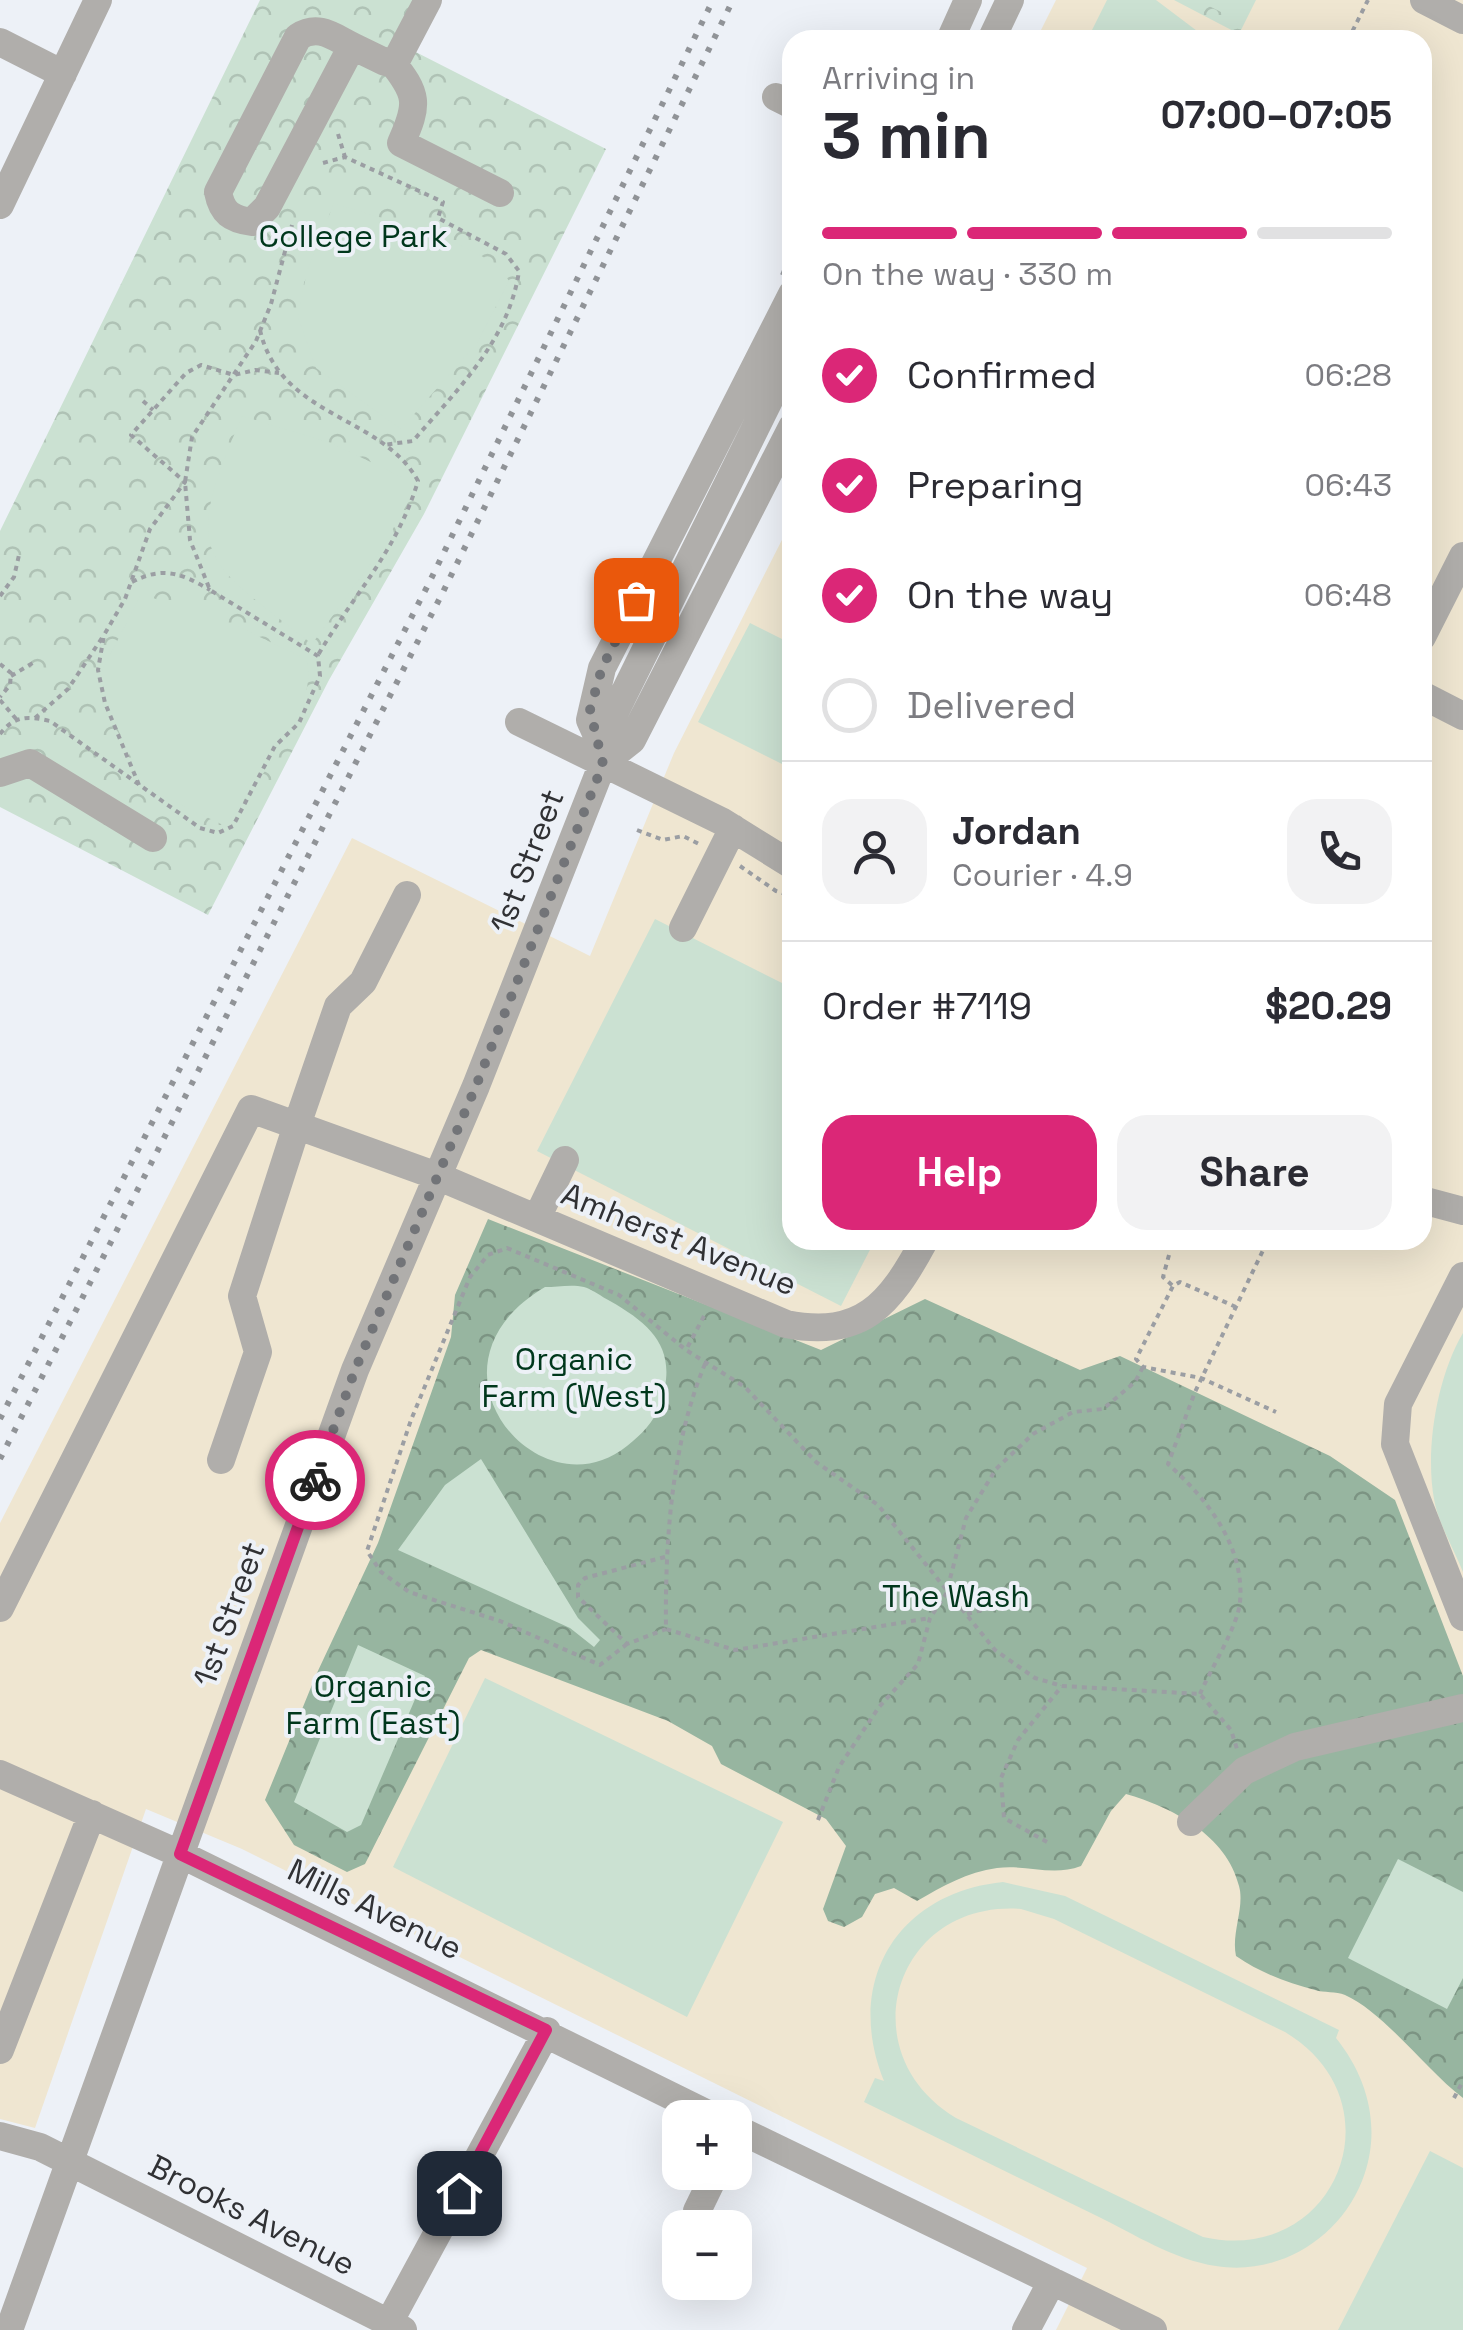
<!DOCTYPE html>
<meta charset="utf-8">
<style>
body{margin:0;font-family:"Space Grotesk",sans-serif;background:#f2f2f3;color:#2b2b33;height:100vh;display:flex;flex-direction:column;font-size:38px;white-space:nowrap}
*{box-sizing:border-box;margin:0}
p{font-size:32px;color:#7c7c81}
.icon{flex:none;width:55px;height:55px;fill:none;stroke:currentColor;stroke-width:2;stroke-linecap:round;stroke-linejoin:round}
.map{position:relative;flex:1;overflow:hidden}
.side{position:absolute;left:782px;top:30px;width:650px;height:1220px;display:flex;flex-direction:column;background:#fff;border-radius:30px;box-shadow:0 10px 40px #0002}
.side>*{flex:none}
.controls{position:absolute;left:662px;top:2100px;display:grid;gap:20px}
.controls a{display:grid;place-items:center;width:90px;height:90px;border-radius:20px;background:#fff;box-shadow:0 10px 40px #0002;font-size:50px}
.pin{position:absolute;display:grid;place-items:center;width:85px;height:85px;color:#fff;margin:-42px;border-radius:20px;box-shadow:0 5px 15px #0006}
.courier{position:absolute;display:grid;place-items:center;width:100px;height:100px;margin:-50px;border:8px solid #db2777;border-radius:50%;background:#fff;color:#222;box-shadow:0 2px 12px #0007}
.summary em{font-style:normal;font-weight:700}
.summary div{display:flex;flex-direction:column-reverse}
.summary{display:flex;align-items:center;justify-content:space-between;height:170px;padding:0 40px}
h1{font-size:65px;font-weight:700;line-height:75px}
.bar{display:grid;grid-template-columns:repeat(4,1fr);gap:15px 10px;align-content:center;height:120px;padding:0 40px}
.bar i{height:12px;border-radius:8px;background:#e1e1e2}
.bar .active{background:#db2777}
.bar p{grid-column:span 4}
.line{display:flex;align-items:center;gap:25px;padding:0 40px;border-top:2px solid #e1e1e2}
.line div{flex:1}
.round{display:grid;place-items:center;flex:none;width:105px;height:105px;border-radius:30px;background:#f2f2f3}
ol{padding:0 40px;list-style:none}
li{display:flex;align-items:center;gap:30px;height:110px}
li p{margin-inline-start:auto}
li .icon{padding:10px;border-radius:50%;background:#db2777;color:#fff;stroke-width:4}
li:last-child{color:#7c7c81}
li i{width:55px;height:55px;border:5px solid #e1e1e2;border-radius:50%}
.primary-button{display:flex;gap:20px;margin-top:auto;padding:20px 40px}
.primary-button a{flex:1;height:115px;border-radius:30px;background:#db2777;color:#fff;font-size:40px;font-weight:700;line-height:115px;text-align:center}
.primary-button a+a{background:#f2f2f3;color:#2b2b33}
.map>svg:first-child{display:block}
.education{fill:#efe6d1}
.forest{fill:url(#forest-crowns)}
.park{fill:url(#park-crowns)}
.garden{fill:#cbe1d2;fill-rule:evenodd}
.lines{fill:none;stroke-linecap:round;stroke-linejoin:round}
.path{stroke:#9b9ea3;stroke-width:4;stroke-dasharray:5 5;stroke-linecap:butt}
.minor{stroke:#b0aeab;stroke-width:28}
.rail{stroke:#909397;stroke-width:6;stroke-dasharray:5 10;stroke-linecap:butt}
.done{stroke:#727478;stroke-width:10;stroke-dasharray:0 18}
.route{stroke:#db2777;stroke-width:12}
.labels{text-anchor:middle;stroke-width:8;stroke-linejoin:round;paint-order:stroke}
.park-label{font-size:32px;fill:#00371c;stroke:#edf1f7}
.street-label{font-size:32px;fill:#303134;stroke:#edf1f7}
</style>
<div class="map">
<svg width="1463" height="2330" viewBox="0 0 1463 2330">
<defs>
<pattern id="forest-crowns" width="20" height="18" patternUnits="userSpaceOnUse" patternTransform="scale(2.5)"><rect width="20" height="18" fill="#97b5a0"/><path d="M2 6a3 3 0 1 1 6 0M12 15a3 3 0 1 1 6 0" fill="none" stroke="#7c9483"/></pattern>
<pattern id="park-crowns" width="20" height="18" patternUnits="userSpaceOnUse" patternTransform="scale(2.5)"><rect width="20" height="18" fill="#cbe1d2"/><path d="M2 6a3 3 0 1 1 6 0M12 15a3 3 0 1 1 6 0" fill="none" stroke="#afc2b5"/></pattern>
</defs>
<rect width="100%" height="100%" fill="#edf1f7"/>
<path class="education" d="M1056 0H1463V2330H1056L1087 2268 242 1849 146 1809 35 2128 0 2119V1523L352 838 590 956 674 753 792 520V1240H1422V40H1036Z"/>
<path class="forest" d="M488 1219 821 1350 925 1299 1080 1370 1120 1356 1330 1456 1395 1500 1463 1676V2098C1426 2070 1385 2013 1345 1995 1336 1991 1324 1993 1315 1990 1287 1983 1259 1972 1236 1956 1231 1933 1245 1907 1239 1886 1227 1835 1171 1807 1126 1794L1111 1811 1081 1866C1052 1877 1026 1864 997 1868 967 1872 943 1886 917 1901L894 1888 875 1894 862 1917 844 1927 828 1921 823 1909 846 1846 826 1819 721 1764 712 1746 668 1721 481 1650 469 1658 365 1864 347 1872 294 1845 265 1800 316 1675 378 1543 451 1337 455 1295Z"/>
<path class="park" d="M260 0H417L396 42 606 149 424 514 329 680 208 915 0 807V531Z
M1174 0H1256L1239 34Z"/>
<path class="garden" d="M1107 0H1156L1209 40H1087Z
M1197 0H1242L1233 18Z
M334 203C378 219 488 242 509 281L477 343 401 429 316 368 298 317 307 271Z
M242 416 331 443 404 478 410 499 382 548 312 644C199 556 182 557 242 416Z
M141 594 237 626 306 659C322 706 252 787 225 826L145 787 96 683Z
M750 623 792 644V769L698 722Z
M655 919 792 988V1240H875L841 1306 537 1151Z
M545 1287C557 1287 572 1284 584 1287 592 1289 602 1297 610 1301 654 1326 679 1351 660 1405 654 1422 641 1435 627 1446 539 1517 411 1366 545 1287Z
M1463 1333V1572C1454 1549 1438 1523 1434 1499 1425 1449 1437 1377 1463 1333Z
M481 1459 578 1618 600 1640 594 1647 570 1628 398 1550 445 1485Z
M358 1645 425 1676 361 1825 347 1832 294 1802Z
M485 1678 783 1822 687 2017 393 1867Z
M1398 1859 1463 1892V1978L1447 2009 1348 1958Z
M1003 1882 1065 1896 1339 2030 1336 2038C1369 2079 1382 2131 1362 2181 1339 2239 1278 2276 1216 2266 1174 2260 1134 2234 1097 2216 1019 2178 942 2140 864 2102L875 2078 884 2081C844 1983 896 1893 1003 1882ZM1021 1909 1054 1919 1285 2032C1402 2102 1336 2267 1203 2237L956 2118C848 2053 894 1900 1021 1909Z
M1430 2151 1463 2168V2330H1338Z"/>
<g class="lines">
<path class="path" d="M1348 40 1368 0
M338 134 345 157
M323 163 345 157 443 202 438 218 506 254 519 271C509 340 457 390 413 441L383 445
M782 275 792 252
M260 330C280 418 382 415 418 481 397 551 354 594 318 655
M143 401 153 410
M132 582C163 566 181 573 210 590
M0 596 14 577 19 555
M0 664 11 673 10 685 0 697
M11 676 36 661
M0 700 17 720
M35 718 68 689 102 638
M0 734C15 715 28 716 50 721L200 828 218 833 233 826 275 746 299 723 320 676 318 656 210 590 190 540 185 482 192 437 256 341 271 304 292 225
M139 785 105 703 98 670 104 635 125 599 150 529 185 482 131 435 186 373 201 365 234 375 255 370 279 373
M637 830 663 840 683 836 699 844
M740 866 776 891 792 896
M1169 1255 1163 1277 1173 1286
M1236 1307 1180 1282 1173 1286 1136 1359 1143 1367 1201 1378 1276 1412
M704 1316 686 1350 745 1387 816 1462 878 1505 995 1650 1035 1678 1062 1686 1200 1694 1231 1730 1237 1749
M705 1364C671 1445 665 1543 666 1629L735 1650 930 1618
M665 1557 585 1578 578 1585V1597L627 1644 666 1629
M967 1614 1001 1605H1031
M627 1644 600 1665 500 1621 409 1592 381 1572 367 1551 411 1420 470 1277 488 1255 507 1248 619 1295 686 1350
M1200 1694C1210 1670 1238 1626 1240 1602 1245 1546 1207 1499 1168 1464L1195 1392 1268 1240
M818 1820 839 1767 879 1707 918 1664 930 1618 946 1594 966 1518 996 1469 1033 1434 1073 1412 1103 1409 1135 1382 1143 1367
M1047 1842 1004 1818 1001 1778 1018 1740 1062 1686
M1454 2098 1463 2081"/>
<path class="minor" d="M1424 0 1463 20
M950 40 968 0
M991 40 1010 0
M0 42 63 74
M352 46C332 36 318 24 298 37L218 192C222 213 231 219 252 222L267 207 352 46 385 62 397 59 428 0
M391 61C418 94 419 104 401 143L500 193
M776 97 792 105
M0 205 98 0
M1422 637 1463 556
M1422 695 1463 716
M519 722 721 821 792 865
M604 751 590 720 602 668 792 294
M603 763 632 740 792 427
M0 773 30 763 153 838
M683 928 733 828
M1422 1200 1463 1211
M537 1218 565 1160
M1463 1276 1398 1404 1395 1444 1463 1617
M221 1460 258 1352 242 1296 297 1125 338 1006 363 982 407 895
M0 1608 251 1109 437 1176 786 1324C862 1339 890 1304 923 1243
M0 1774 180 1854 716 2118
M1191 1822 1244 1771 1295 1747 1463 1708
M0 2050 92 1814
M735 2128 1153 2330
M0 2136 40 2147 403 2330
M697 2211 716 2172
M9 2330 355 1370 476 1086 603 763 607 728 792 354
M385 2330 547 2031
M1026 2330 1052 2281"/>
<path class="rail" d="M0 1419 429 583 713 0
M0 1459 443 592 733 0"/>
</g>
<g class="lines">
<path class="done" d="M315 1480 355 1370 476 1086 603 764 590 710 602 668 636 600"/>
<path class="route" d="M315 1480 180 1854 546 2030 459 2193"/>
</g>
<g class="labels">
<g class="park-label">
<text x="353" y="247">College Park</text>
<text x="574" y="1370">Organic<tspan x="574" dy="37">Farm (West)</tspan></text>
<text x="956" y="1607">The Wash</text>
<text x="373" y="1697">Organic<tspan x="373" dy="37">Farm (East)</tspan></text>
</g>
<g class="street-label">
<text transform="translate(527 861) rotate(-69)" y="11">1st Street</text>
<text transform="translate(679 1239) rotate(22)" y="11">Amherst Avenue</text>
<text transform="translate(229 1614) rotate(-70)" y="11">1st Street</text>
<text transform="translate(375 1909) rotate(26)" y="11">Mills Avenue</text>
<text transform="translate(252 2215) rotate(27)" y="11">Brooks Avenue</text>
</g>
</g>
</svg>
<div class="controls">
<a>+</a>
<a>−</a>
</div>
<div class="pin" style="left:636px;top:600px;background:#ea580c"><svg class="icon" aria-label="bag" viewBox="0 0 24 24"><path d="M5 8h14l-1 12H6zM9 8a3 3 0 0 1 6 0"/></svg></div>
<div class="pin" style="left:459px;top:2193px;background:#1f2937"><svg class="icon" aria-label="home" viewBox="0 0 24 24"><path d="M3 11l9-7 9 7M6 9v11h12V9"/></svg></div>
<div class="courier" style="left:315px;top:1480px"><svg class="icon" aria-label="bike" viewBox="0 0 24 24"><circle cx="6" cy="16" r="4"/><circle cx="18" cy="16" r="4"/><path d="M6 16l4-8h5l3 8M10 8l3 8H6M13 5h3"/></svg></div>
<section class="side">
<div class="summary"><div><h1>3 min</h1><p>Arriving in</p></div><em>07:00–07:05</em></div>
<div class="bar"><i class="active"></i><i class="active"></i><i class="active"></i><i></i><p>On the way · 330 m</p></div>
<ol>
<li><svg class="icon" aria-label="check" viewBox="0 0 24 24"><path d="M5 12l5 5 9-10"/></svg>Confirmed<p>06:28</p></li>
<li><svg class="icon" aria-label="check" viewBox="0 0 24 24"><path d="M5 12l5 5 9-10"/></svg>Preparing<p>06:43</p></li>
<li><svg class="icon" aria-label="check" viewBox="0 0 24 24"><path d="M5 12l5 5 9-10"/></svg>On the way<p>06:48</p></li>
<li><i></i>Delivered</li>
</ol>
<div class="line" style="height:180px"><a class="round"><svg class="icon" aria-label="person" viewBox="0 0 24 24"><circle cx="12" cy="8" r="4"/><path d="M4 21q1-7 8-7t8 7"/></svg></a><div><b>Jordan</b><p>Courier · 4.9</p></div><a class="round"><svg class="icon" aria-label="phone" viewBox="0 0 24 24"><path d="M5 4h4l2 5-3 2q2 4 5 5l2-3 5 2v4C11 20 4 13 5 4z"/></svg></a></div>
<div class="line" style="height:130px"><div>Order #7119</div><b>$20.29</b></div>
<div class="primary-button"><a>Help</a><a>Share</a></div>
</section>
</div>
